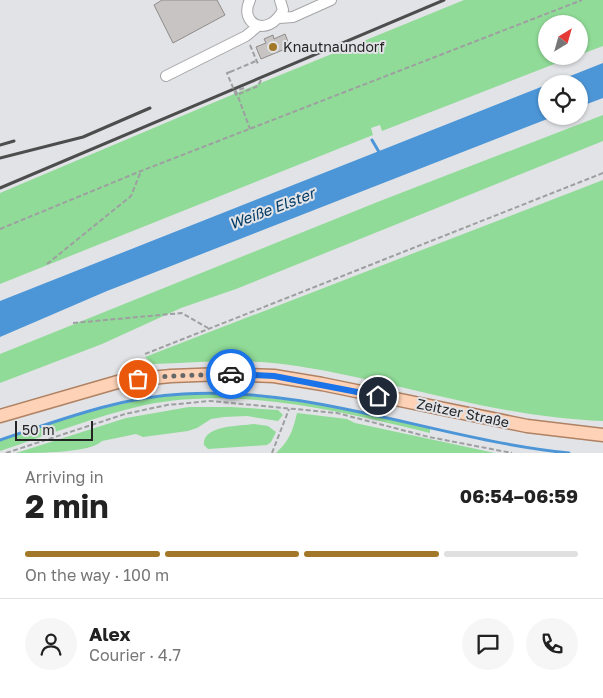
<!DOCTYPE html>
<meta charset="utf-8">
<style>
body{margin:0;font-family:"Golos Text",sans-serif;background:#f6f6f6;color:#222;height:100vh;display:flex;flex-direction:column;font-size:19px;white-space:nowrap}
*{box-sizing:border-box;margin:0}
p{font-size:16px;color:#767676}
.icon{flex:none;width:28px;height:28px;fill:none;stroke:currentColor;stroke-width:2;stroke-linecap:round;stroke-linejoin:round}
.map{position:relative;height:453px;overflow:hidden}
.drawer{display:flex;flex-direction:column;background:#fff;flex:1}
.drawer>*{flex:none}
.needle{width:32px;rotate:37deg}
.controls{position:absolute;left:538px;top:15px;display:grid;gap:10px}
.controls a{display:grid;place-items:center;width:50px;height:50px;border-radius:50%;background:#fff;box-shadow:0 1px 4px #0004;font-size:25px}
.scale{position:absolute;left:15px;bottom:12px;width:78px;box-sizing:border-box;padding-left:5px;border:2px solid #242425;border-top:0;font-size:14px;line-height:18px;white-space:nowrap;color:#242425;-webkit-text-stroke:4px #e2e3e6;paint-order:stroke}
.pin{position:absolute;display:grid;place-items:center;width:42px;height:42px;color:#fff;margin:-21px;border:2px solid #fff;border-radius:50%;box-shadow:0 1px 5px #0007}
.courier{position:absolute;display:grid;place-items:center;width:50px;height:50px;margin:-25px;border:4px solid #1a73e8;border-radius:50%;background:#fff;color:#222;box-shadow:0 1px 6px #0007}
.overview em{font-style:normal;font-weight:700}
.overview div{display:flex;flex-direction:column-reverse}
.overview{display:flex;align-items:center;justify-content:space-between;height:85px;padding:0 25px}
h1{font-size:32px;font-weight:700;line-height:38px}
.bar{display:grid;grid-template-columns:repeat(4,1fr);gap:8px 5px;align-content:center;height:60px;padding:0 25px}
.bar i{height:6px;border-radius:4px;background:#e0e0e0}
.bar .current{background:#a27727}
.bar p{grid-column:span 4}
.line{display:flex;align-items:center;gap:12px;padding:0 25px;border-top:1px solid #e0e0e0}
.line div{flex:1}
.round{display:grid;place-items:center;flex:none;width:52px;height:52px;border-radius:26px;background:#f6f6f6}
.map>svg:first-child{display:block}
.green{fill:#90db97}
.water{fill:#4c96d8}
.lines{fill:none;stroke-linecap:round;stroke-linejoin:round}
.stream{stroke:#4c96d8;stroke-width:3}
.building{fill:#c8c4c3;stroke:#8e8b89}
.minor-casing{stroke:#a5a5a8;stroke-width:12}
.major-casing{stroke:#b08263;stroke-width:15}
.path{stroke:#9e9fa1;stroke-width:2;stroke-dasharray:5 2.5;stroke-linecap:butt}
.minor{stroke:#fff;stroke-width:10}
.major{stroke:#fdd2b6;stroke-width:12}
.rail{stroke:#4d4d4e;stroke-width:3}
.path-bridge{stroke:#9e9fa1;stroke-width:2;stroke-dasharray:5 2.5;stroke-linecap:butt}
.done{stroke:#666769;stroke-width:5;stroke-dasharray:0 9}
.route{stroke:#1a73e8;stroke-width:6}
.poi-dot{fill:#a27727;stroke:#e2e3e6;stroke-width:2}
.labels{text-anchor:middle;stroke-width:4;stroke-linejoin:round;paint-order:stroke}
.poi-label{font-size:14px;fill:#242425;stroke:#e2e3e6;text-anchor:start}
.street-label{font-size:14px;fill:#242425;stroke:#e2e3e6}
.water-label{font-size:15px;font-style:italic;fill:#003b66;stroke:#e2e3e6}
</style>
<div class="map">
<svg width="603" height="453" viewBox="0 0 603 453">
<rect width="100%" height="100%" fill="#e2e3e6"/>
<path class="green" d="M464 0H603V46L579 55V24H546V56H575L382 131 380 125 371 128 373 135 0 284V193L241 91Z
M603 115V141L236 289 181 308 102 344 0 383V354L380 201Z
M603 180V421C499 418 400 382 297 366 250 358 201 362 153 364L145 357Z
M184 394C269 392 348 409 430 428V433C339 411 239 386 145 405 96 416 48 435 0 451V440C61 420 119 400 184 394Z
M189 407H231L278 410 283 415 278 421 247 416 224 417 211 419 197 428 188 431 143 437 136 434 102 441C91 453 38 453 16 453L126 418Z
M297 413 347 419 355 423 495 453H276C290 440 293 430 297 413Z
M254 424 268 426 276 432 271 442 267 445 208 449 204 445C202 425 240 426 254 424Z"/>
<path class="water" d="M603 63V98L579 107V84H550Z
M546 85V116H555L107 291 0 337V301Z"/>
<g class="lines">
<path class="stream" d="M372 140 379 152
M0 440C60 420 120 397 183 394 315 386 439 440 569 453"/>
</g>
<path class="building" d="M162 0H217L225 15 173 43 154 5Z
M285 34 290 47 261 59 256 47 266 43 264 39 273 35 274 39Z"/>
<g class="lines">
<g class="minor-casing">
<path id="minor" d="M250 0C238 24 268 39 283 10L280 0
M279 18 293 17 331 0
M166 76 246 36 258 26"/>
</g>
<g class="major-casing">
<path id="major" d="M0 416 121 381 171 376 223 374 274 376 322 384 527 426 603 435"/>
</g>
<path class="path" d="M250 45 258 64
M230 72 256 61
M244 88 236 91 250 129
M239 94 258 86 261 80
M0 229 141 171 582 0
M47 264 131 196 141 171
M73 323 182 313 208 328
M145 354 603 173
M6 453 125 414 167 405 210 401 337 413 429 437 512 453
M272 453 289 409"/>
<use href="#minor" class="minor"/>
<use href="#major" class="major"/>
<path class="rail" d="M0 145 14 141
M0 158 83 137 150 108
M0 188 444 0"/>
<path class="path-bridge" d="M230 72 227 73 236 95 239 94"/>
</g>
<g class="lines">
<path class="done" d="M138 379 171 376 231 374"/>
<path class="route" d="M231 374 274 376 378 396"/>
</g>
<circle class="poi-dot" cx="273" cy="47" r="5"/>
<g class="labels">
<g class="poi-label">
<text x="283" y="52">Knautnaundorf</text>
</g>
<g class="street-label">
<text transform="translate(463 413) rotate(12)" y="5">Zeitzer Straße</text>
</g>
<g class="water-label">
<text transform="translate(272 209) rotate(-21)" y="5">Weiße Elster</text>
</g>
</g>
</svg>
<div class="controls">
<a><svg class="needle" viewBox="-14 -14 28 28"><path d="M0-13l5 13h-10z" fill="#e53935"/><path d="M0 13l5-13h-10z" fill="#767676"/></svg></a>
<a><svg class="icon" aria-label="locate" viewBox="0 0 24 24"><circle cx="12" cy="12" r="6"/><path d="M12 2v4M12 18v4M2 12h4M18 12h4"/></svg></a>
</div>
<div class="scale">50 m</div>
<div class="pin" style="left:138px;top:379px;background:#ea580c"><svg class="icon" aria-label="bag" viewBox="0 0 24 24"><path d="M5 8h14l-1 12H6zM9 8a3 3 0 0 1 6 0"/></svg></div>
<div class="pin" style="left:378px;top:396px;background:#1f2937"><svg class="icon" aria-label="home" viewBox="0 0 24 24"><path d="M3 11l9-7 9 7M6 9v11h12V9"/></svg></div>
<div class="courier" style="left:231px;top:374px"><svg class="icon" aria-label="car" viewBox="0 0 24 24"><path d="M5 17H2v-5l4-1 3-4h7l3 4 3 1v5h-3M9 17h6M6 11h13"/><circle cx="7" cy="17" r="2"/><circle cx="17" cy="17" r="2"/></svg></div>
</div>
<section class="drawer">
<div class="overview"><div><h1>2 min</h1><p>Arriving in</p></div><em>06:54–06:59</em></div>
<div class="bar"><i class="current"></i><i class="current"></i><i class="current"></i><i></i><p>On the way · 100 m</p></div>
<div class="line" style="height:90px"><a class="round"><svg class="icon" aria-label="person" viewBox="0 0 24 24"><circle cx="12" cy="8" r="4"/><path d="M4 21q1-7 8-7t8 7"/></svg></a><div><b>Alex</b><p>Courier · 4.7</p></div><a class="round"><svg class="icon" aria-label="chat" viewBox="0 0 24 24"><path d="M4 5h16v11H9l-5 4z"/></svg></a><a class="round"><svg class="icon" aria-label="phone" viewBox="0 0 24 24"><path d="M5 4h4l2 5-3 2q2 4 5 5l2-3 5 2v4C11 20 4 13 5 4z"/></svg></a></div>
</section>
